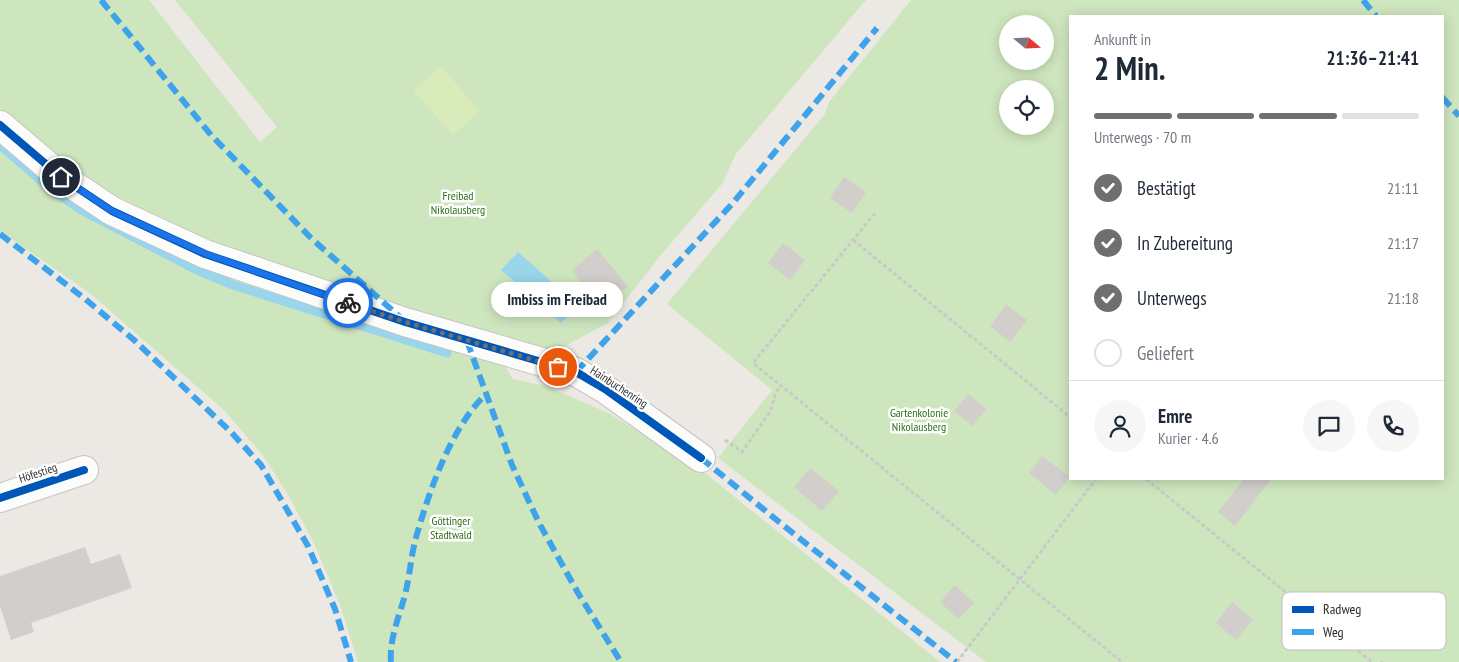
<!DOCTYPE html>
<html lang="de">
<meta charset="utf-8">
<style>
body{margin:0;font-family:"PT Sans Narrow",sans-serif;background:#f6f6f7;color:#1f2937;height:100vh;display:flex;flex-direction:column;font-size:19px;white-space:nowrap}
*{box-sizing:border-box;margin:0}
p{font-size:16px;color:#747a83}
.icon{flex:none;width:28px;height:28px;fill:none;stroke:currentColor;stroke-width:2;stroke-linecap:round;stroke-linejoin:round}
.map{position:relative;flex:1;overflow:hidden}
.side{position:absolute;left:1069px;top:15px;width:375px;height:465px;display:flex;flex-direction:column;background:#fff;border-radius:0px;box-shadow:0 2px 12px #0003}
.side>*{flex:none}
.needle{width:32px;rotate:109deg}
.tools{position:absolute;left:999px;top:15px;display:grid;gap:10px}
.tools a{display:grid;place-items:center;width:55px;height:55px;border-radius:50%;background:#fff;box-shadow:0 2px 12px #0003;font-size:25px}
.pin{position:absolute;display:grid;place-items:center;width:42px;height:42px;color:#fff;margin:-21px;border:2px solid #fff;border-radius:50%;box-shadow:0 1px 5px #0007}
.courier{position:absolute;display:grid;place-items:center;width:50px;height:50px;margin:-25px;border:4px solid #1a73e8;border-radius:50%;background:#fff;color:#222;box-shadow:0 1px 6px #0007}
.bubble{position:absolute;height:35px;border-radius:18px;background:#fff;box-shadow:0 2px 12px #0003;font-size:16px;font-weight:700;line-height:35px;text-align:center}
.headline em{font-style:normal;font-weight:700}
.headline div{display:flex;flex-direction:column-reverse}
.headline{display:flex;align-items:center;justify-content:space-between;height:85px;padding:0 25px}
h1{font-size:32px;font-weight:700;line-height:38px}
.bar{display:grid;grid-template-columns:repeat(4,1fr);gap:8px 5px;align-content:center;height:60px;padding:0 25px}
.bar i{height:6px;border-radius:4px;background:#e0e1e3}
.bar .current{background:#706f6e}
.bar p{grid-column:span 4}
.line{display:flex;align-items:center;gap:12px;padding:0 25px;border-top:1px solid #e0e1e3}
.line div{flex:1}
.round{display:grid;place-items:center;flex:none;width:52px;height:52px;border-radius:26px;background:#f6f6f7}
ol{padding:0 25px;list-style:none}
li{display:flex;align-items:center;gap:15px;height:55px}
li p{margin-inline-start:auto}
li .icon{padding:5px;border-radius:50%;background:#706f6e;color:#fff;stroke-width:4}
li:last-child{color:#747a83}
li i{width:28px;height:28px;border:2px solid #e0e1e3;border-radius:50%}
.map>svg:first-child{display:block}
.green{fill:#cee6be;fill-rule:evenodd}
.pitch{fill:#d9eabb}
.water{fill:#99d6ec}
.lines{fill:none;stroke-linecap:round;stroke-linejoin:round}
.stream{stroke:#99d6ec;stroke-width:9}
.building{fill:#d1cecb}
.minor-casing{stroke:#c5c4c5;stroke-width:30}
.path{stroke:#c9c9c8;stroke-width:3;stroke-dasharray:4 2.5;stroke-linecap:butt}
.minor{stroke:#fcfcfb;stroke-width:28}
.quiet{stroke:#3ea3eb;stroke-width:6;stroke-dasharray:12 6;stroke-linecap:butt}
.cycleway-casing{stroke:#fff;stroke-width:11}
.cycleway{stroke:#0057b8;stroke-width:8}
.done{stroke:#706f6e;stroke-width:5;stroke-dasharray:0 9}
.route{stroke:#1a73e8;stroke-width:6}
.labels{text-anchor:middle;stroke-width:5;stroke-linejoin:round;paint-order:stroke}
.park-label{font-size:12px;fill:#2c6e1b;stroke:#fff}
.street-label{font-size:12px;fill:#2e2e2e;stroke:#fff}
.key{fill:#fff;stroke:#c0c0c0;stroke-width:1}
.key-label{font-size:14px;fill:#2e2e2e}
</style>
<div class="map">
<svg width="1459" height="662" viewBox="0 0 1459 662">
<rect width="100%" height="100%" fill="#ece8e4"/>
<path class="green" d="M0 0H149L260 142 277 127 175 0H866L736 154 722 184 660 256 608 323 556 351 455 322 502 362 513 379 546 386 608 413 700 469 940 662H358L340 605 314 543 287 493 264 457 225 411 91 294 0 231Z
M911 0H1459V662H986L718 458 772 390 667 304 825 114 829 102ZM1070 16H1442V479H1070ZM1008 24H1045V61H1008ZM1008 89H1045V126H1008Z"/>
<path class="pitch" d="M441 66 480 111 453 135 413 91Z"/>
<path class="water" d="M518 252 578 305 561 323 501 270Z"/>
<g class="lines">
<path class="stream" d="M0 145 52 190 83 211 197 270 233 285 447 353"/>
</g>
<path class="building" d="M844 177 866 192 852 213 830 198Z
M783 243 805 260 790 280 768 263Z
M597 249 628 286 607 303H598L572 270Z
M1006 305 1027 320 1010 342 990 326Z
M969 394 986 409 972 426 954 411Z
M1042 456 1070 477 1056 495 1029 473Z
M810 468 839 491 822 511 794 487Z
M1244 479H1271L1235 526 1218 512Z
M85 547 91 564 120 554 132 588 31 623 34 632 11 640 0 606V576Z
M955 585 974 603 958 619 940 602Z
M1232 602 1253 619 1236 640 1216 623Z"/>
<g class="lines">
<g class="minor-casing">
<path id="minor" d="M0 125 61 177 112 211 205 254 405 322 576 372 605 389 701 458
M0 498 84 470"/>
</g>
<path class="path" d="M875 213 753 363 1122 662
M853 240 1070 417
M725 440 742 452 770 412 776 392 781 386
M1146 479 1372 662
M957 662 1096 479
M1382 662V661"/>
<use href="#minor" class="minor"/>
<path class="quiet" d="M101 0 211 135 311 238 401 318
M1363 0 1376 16
M1442 97 1459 116
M0 234 84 298 134 340 231 432 261 465 308 546 335 609 351 662
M467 341 512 465 539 523 578 593 621 662
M576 372 732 204 877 28
M701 458 784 526 956 662
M391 662C389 640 399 617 405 595 410 575 411 554 417 534 430 489 451 428 486 394"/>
<g class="cycleway-casing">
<path id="cycleway" d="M0 125 61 177 112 211 205 254 405 322 576 372 605 389 701 458
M0 498 84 470"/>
</g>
<use href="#cycleway" class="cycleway"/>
</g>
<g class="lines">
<path class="done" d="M348 303 405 322 558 367"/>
<path class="route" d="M61 177 112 211 206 254 348 303"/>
</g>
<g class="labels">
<g class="park-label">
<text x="458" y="200">Freibad<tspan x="458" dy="14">Nikolausberg</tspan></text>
<text x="919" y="417">Gartenkolonie<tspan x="919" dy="14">Nikolausberg</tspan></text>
<text x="451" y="525">Göttinger<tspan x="451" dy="14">Stadtwald</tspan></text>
</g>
<g class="street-label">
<text transform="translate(619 387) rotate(33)" y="4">Hainbuchenring</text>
<text transform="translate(38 473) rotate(-18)" y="4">Höfestieg</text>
</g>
</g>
<rect x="1282" y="592" width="164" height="58" rx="8" class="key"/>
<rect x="1292" y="606" width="22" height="7" fill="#0057b8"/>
<rect x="1292" y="629" width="22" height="6" fill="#3ea3eb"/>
<g class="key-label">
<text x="1323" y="614">Radweg</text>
<text x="1323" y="637">Weg</text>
</g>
</svg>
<div class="tools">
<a><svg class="needle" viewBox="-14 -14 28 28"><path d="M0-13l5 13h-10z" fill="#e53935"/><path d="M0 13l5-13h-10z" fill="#747a83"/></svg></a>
<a><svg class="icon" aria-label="locate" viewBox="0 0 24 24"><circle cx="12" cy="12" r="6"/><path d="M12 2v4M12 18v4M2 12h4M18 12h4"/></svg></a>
</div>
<div class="pin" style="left:558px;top:367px;background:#ea580c"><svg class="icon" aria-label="bag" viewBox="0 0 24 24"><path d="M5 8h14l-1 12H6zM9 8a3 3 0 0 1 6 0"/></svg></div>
<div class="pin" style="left:61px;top:177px;background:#1f2937"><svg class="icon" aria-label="home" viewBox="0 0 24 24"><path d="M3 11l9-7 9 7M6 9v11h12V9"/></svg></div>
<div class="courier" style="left:348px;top:303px"><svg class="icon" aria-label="bike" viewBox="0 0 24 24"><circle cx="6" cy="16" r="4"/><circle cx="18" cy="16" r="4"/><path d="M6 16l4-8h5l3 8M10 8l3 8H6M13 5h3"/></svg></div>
<div class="bubble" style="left:491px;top:282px;width:132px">Imbiss im Freibad</div>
<section class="side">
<div class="headline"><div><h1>2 Min.</h1><p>Ankunft in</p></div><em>21:36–21:41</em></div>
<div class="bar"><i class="current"></i><i class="current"></i><i class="current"></i><i></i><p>Unterwegs · 70 m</p></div>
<ol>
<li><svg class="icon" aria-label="check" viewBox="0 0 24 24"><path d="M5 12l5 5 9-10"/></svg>Bestätigt<p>21:11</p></li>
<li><svg class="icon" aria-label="check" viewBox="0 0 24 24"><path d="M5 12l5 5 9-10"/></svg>In Zubereitung<p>21:17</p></li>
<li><svg class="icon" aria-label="check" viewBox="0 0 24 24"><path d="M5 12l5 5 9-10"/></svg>Unterwegs<p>21:18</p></li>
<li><i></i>Geliefert</li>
</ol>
<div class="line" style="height:90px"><a class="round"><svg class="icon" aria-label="person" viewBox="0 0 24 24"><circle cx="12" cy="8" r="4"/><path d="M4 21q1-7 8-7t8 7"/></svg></a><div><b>Emre</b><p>Kurier · 4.6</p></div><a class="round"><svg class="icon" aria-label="chat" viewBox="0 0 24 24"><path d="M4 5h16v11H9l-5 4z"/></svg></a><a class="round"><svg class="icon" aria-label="phone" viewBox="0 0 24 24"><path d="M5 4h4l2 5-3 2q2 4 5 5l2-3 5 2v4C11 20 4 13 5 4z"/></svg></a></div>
</section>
</div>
